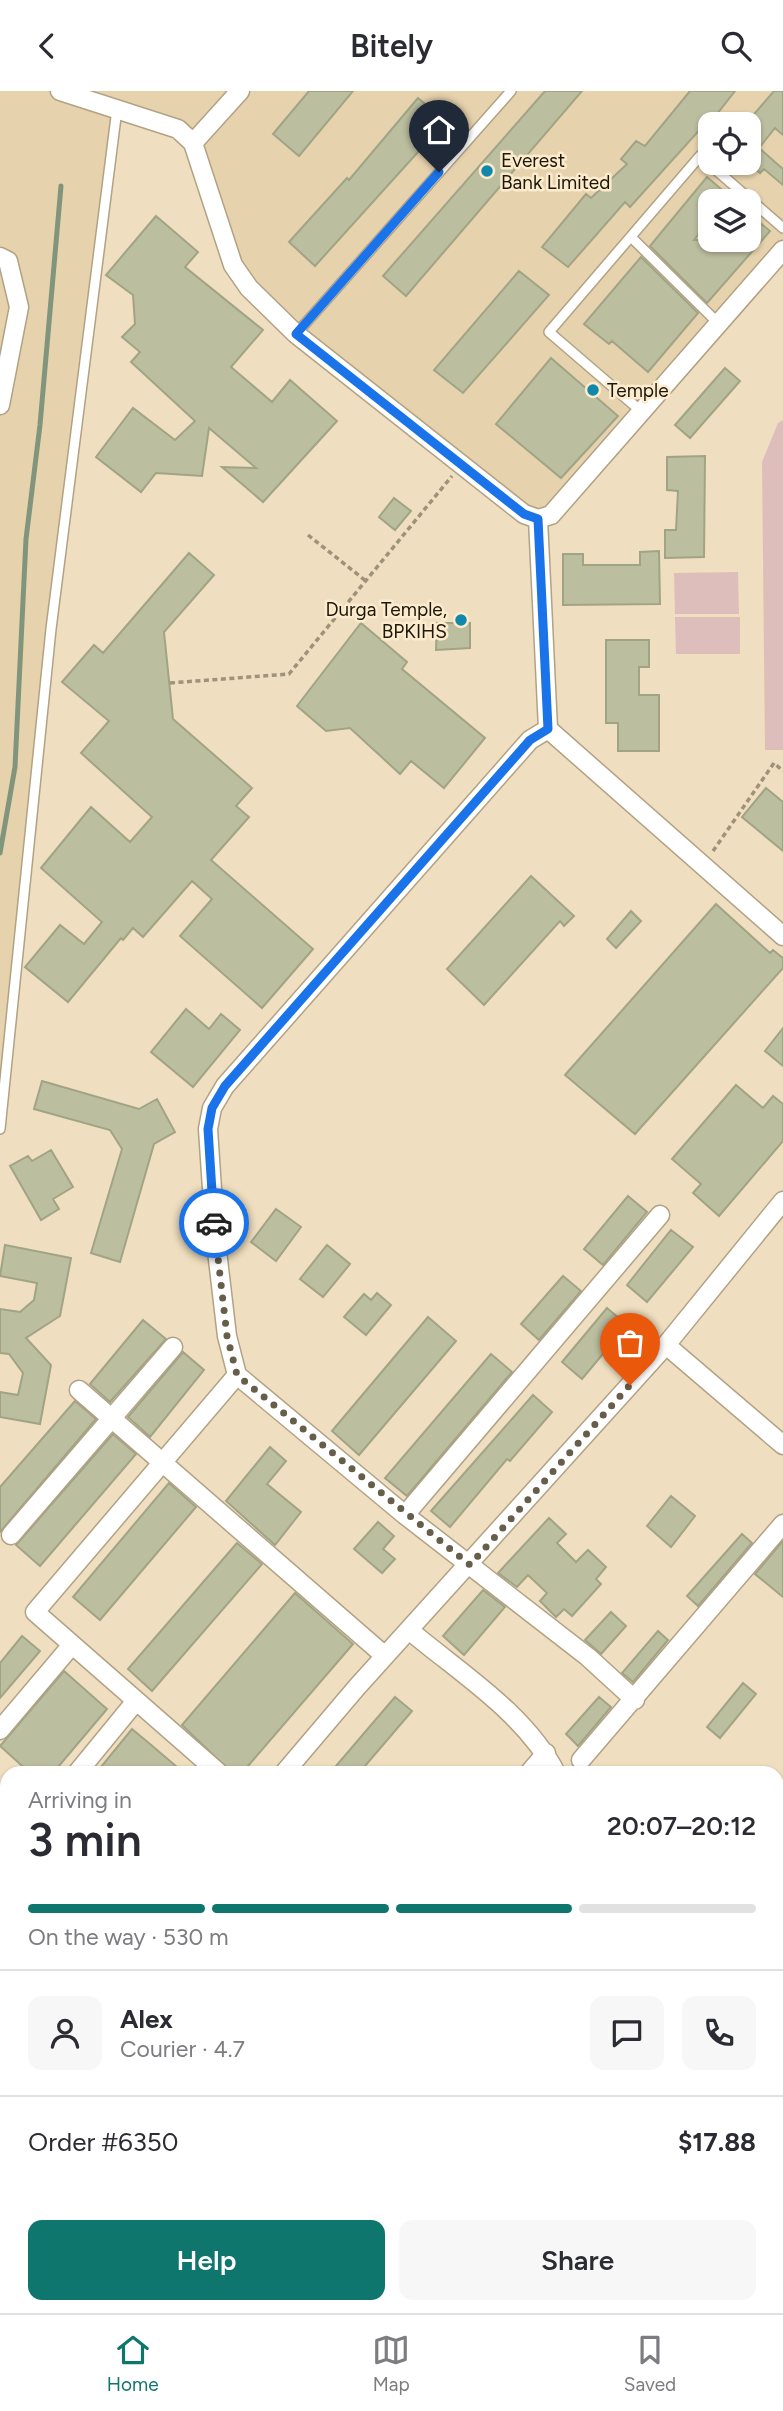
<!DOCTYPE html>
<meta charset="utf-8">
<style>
body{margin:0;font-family:Figtree,sans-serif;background:#f7f7f7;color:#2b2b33;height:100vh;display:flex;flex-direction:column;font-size:26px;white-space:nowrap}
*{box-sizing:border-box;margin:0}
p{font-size:23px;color:#7c7c81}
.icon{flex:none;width:38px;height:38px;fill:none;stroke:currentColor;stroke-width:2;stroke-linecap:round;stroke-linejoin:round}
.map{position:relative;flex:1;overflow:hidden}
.panel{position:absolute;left:0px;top:1675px;width:784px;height:548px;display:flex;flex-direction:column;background:#fff;border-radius:21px 21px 0 0;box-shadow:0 2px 5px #0004}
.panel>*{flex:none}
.controls{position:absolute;left:698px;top:21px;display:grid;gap:14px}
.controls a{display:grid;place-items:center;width:63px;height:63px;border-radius:14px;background:#fff;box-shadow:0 2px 5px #0004;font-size:35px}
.pin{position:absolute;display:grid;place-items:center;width:60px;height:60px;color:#fff;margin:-72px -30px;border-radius:50% 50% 50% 0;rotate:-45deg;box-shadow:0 0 7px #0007}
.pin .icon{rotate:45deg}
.courier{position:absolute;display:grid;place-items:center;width:70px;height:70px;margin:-35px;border:5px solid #1a73e8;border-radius:50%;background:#fff;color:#222;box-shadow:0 2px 9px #0007}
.summary em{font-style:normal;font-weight:600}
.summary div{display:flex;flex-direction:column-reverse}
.summary{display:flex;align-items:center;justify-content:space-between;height:119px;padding:0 28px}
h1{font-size:46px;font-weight:600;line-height:52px}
.bar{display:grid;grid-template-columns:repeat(4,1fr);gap:10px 7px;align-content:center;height:84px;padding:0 28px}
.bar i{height:9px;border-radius:5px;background:#e1e1e2}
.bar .selected{background:#0f766e}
.bar p{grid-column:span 4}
.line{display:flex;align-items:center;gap:18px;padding:0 28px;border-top:2px solid #e1e1e2}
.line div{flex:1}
.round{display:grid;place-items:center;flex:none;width:74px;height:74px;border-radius:14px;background:#f7f7f7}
.action{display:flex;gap:14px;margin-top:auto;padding:14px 28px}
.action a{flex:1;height:80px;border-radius:14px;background:#0f766e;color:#fff;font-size:28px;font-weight:600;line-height:80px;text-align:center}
.action a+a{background:#f7f7f7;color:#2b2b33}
header{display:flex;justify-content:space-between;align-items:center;height:91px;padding:0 28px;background:#fff;font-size:32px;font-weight:600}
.tabs{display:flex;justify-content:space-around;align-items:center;height:98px;border-top:2px solid #e1e1e2;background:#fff;font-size:19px;color:#7c7c81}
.tabs a{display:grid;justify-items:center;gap:4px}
.tabs .selected{color:#0f766e}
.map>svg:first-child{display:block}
.built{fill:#e6d2ad;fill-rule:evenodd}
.green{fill:#ddbeba}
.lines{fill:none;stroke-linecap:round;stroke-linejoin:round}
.stream{stroke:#81957d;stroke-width:5}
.building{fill:#bcbea0;stroke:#a1a484;stroke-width:2}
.lane-casing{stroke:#b2a284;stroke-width:12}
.street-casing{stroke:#b2a284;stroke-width:21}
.path{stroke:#9f927a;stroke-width:3.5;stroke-dasharray:5 3.5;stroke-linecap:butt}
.lane{stroke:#fff;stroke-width:9}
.street{stroke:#fff;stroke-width:18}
.done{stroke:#665d4a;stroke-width:7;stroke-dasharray:0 12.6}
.route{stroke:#1a73e8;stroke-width:9}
.poi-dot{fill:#0f88ac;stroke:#fcebcc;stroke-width:2.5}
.labels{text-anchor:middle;stroke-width:5;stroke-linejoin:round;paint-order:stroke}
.poi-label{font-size:19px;fill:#1c170b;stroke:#fcebcc;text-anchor:start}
</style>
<header><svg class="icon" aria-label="back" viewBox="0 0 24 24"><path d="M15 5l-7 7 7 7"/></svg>Bitely<svg class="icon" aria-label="search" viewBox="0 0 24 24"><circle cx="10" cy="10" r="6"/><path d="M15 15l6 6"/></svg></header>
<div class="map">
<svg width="783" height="2222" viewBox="0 0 783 2222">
<rect width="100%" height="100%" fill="#efdebf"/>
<path class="built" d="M0 0H783V159L538 428 249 197 193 52 118 19 51 538 0 1038ZM710 33H749V72H710ZM710 110H749V149H710Z"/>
<path class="green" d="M783 329V659H765L762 371 778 332Z
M738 481 739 523H675L674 482Z
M675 526H740V563H676Z
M0 1857 7 1879V2216H142L150 2222H0Z
M783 2015V2222H584L590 2216H777V2021Z
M341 2216H526L533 2222H336Z"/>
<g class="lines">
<path class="stream" d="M0 762 15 676 26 448 40 334 61 95
M0 2221 6 2222"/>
</g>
<path class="building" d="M309 0H353L299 65 273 43Z
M545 0H582L406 205 383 185Z
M690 0H735L706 37 703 35 630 116 625 111 568 176 542 156 586 103 591 107 627 73 621 68 636 50 645 55Z
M774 0H783V44L775 37 759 57 783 78V94L764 78 760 82 749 72V29Z
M418 7 446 30 315 175 289 151 347 87 349 89Z
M707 86 735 110H710V129L694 149H749V123L770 140 707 212 650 155Z
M156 125 198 161 185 176 263 239 231 276 272 311 290 289 337 330 263 411 222 376 256 377 209 337 202 385 156 382 141 401 96 366 133 317 175 349 195 330 131 271 140 261 122 246 135 233 133 204 106 184Z
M641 166 698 222 648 281 612 250 609 253 584 233Z
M519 180 549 204 463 302 434 279Z
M551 267 618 325 561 387 496 333Z
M725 277 740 290 690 347 675 334Z
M705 365 704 466 665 467V439H676L678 400 667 399V366Z
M394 407 411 420 395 439 379 426Z
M659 460 660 513 563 514V463H583V474H640V461Z
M189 462 214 484 164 541 173 628 252 697 236 715 249 726 211 769 313 858 262 917 180 845 212 808 192 790 143 846 133 837 123 849 121 847 68 911 25 876 60 834 84 853 102 831 41 777 91 716 130 751 152 726 81 662 109 630 62 591 94 554 103 562Z
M361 532 407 571 402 578 485 647 444 697 411 670 400 683 350 637 326 640 297 615Z
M437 532H470V557L436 559Z
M606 549H649V576H639V604H659V660H618V632H606Z
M766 697 783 711V760L742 726Z
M531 785 574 825 564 835 560 830 484 914 447 878Z
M716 813 770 862 773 859 783 867V877L635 1043 565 984Z
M631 820 641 830 616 857 607 848Z
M186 918 209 938 221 923 240 939 193 996 151 961Z
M783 937V975L765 960Z
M42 990 139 1018 157 1008 175 1041 154 1053 120 1171 91 1162 122 1058 110 1039 34 1018Z
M736 994 763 1017 773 1005 783 1013V1050L719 1125 693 1102 701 1093 672 1068Z
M51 1059 73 1096 53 1108 59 1118 41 1129 10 1075 28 1065 32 1070Z
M628 1105 647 1121 603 1174 584 1158Z
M276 1118 301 1136 276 1170 251 1151Z
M671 1139 693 1156 647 1211 627 1194Z
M5 1154 71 1167 60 1225 26 1247 51 1274 40 1333 0 1326V1301L18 1304 23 1282 9 1263 0 1262V1218L20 1221 34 1209 37 1192 0 1185Z
M327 1154 350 1173 323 1206 300 1188Z
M563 1185 581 1200 539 1249 521 1233Z
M377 1202 391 1214 366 1244 344 1226 364 1203 371 1209Z
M607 1217 627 1234 582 1288 562 1271Z
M428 1226 456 1250 359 1364 332 1340Z
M143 1229 166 1248 110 1311 90 1293Z
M183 1261 204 1279 150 1346 128 1326Z
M491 1263 512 1281 407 1405 385 1387Z
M533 1304 552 1321 510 1370 507 1368 450 1436 431 1420Z
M75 1310 96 1328 0 1441V1396Z
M113 1343 136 1363 40 1475 16 1454Z
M270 1356 286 1370 267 1393 301 1421 275 1454 226 1410Z
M169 1392 196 1416 100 1529 73 1506Z
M671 1405 695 1425 671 1456 647 1435Z
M549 1427 566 1443 557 1452 576 1471 588 1459 606 1476 596 1488 601 1493 572 1525 564 1518 556 1526 540 1510 547 1502 528 1484 517 1496 498 1482Z
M378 1431 394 1445 383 1458 395 1468 382 1482 354 1458Z
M742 1443 752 1452 698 1515 687 1505Z
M783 1450V1506L755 1483Z
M237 1452 262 1473 152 1600 128 1578Z
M483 1499 505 1516 464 1564 443 1545Z
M295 1502 353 1553 242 1682H232L182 1634Z
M611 1521 626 1535 601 1563 585 1549Z
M658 1540 668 1549 633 1591 622 1582Z
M22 1545 40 1560 0 1607V1572Z
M64 1580 107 1618 53 1682H30L0 1655Z
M743 1592 756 1603 720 1647 707 1636Z
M395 1606 412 1620 359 1682H330Z
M599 1606 611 1616 578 1655 566 1643Z
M132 1638 150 1653 184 1682H96Z"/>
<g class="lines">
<g class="lane-casing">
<path id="lane" d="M631 146 719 233
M296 243 511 0
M642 321 549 241 700 65 783 137
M0 1038 51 538 117 18"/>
</g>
<g class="street-casing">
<path id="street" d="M60 0 178 38 193 52 233 174 249 197 296 243 524 423 538 428 551 424 783 159
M193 52 240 0
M0 166 8 170 19 216 0 314
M538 428 548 638 783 845
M548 638 530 649 225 995 212 1017 208 1038 215 1143 227 1245 237 1284 405 1424 588 1566 635 1609
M666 1254 783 1354
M79 1299 385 1565
M405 1424 660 1124
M11 1444 173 1256
M409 1539C460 1582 525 1622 556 1682
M0 1639 71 1555
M581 1669 783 1433
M77 1682 136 1610
M219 1682 35 1521 237 1284
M284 1682 357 1596 666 1254 783 1110
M529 1682 546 1662
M0 1857 7 1879
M777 1886 783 1892
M777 1955 783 1948
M777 2080 783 2075
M71 2216 74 2222
M142 2216 150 2222
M526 2216 533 2222
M545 2222 551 2216
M625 2222 632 2216"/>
</g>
<path class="path" d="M308 444 366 490
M170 592 289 583 452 385
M713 760 774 672 783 680"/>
<use href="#lane" class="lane"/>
<use href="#street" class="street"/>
</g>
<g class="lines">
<path class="done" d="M214 1132 227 1245 237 1284 470 1474 630 1294"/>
<path class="route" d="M214 1132 208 1038 212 1017 225 995 530 649 548 638 538 428 524 423 296 243 439 81"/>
</g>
<g class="poi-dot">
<circle cx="487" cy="80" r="7"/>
<circle cx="593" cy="299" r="7"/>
<circle cx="461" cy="529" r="7"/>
</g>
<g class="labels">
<g class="poi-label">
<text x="501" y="76">Everest<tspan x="501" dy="22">Bank Limited</tspan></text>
<text x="607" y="306">Temple</text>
<text x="447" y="525" text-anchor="end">Durga Temple,<tspan x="447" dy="22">BPKIHS</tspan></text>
</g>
</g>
</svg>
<div class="controls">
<a><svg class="icon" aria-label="locate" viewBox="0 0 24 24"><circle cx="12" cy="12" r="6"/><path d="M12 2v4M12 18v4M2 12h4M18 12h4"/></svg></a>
<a><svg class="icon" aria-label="layers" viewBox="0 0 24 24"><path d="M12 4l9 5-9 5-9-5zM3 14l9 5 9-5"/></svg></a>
</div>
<div class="pin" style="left:630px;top:1294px;background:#ea580c"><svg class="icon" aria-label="bag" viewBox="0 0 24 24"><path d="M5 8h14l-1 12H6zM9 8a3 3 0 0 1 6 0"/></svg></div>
<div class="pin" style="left:439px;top:81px;background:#1f2937"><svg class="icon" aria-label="home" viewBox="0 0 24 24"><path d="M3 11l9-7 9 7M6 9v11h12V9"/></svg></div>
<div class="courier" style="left:214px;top:1132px"><svg class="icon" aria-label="car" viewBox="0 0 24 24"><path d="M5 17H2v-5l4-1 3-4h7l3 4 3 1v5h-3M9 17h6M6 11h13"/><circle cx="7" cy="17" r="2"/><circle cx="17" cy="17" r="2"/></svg></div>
<section class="panel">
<div class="summary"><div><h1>3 min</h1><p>Arriving in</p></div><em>20:07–20:12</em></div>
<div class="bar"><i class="selected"></i><i class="selected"></i><i class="selected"></i><i></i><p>On the way · 530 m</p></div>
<div class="line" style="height:126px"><a class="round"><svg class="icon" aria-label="person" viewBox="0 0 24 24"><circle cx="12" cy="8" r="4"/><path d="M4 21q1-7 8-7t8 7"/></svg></a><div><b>Alex</b><p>Courier · 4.7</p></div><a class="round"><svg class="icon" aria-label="chat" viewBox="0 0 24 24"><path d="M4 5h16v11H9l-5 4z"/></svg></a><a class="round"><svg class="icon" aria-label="phone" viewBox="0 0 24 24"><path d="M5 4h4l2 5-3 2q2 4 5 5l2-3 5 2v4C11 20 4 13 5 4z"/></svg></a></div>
<div class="line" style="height:91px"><div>Order #6350</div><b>$17.88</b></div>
<div class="action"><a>Help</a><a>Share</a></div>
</section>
</div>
<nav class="tabs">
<a class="selected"><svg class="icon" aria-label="home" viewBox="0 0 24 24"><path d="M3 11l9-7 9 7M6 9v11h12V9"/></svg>Home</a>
<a><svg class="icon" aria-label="map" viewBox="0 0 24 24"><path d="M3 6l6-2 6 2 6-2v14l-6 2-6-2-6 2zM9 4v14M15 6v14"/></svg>Map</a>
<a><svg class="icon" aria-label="saved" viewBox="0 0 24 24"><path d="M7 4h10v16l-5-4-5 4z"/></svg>Saved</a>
</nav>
